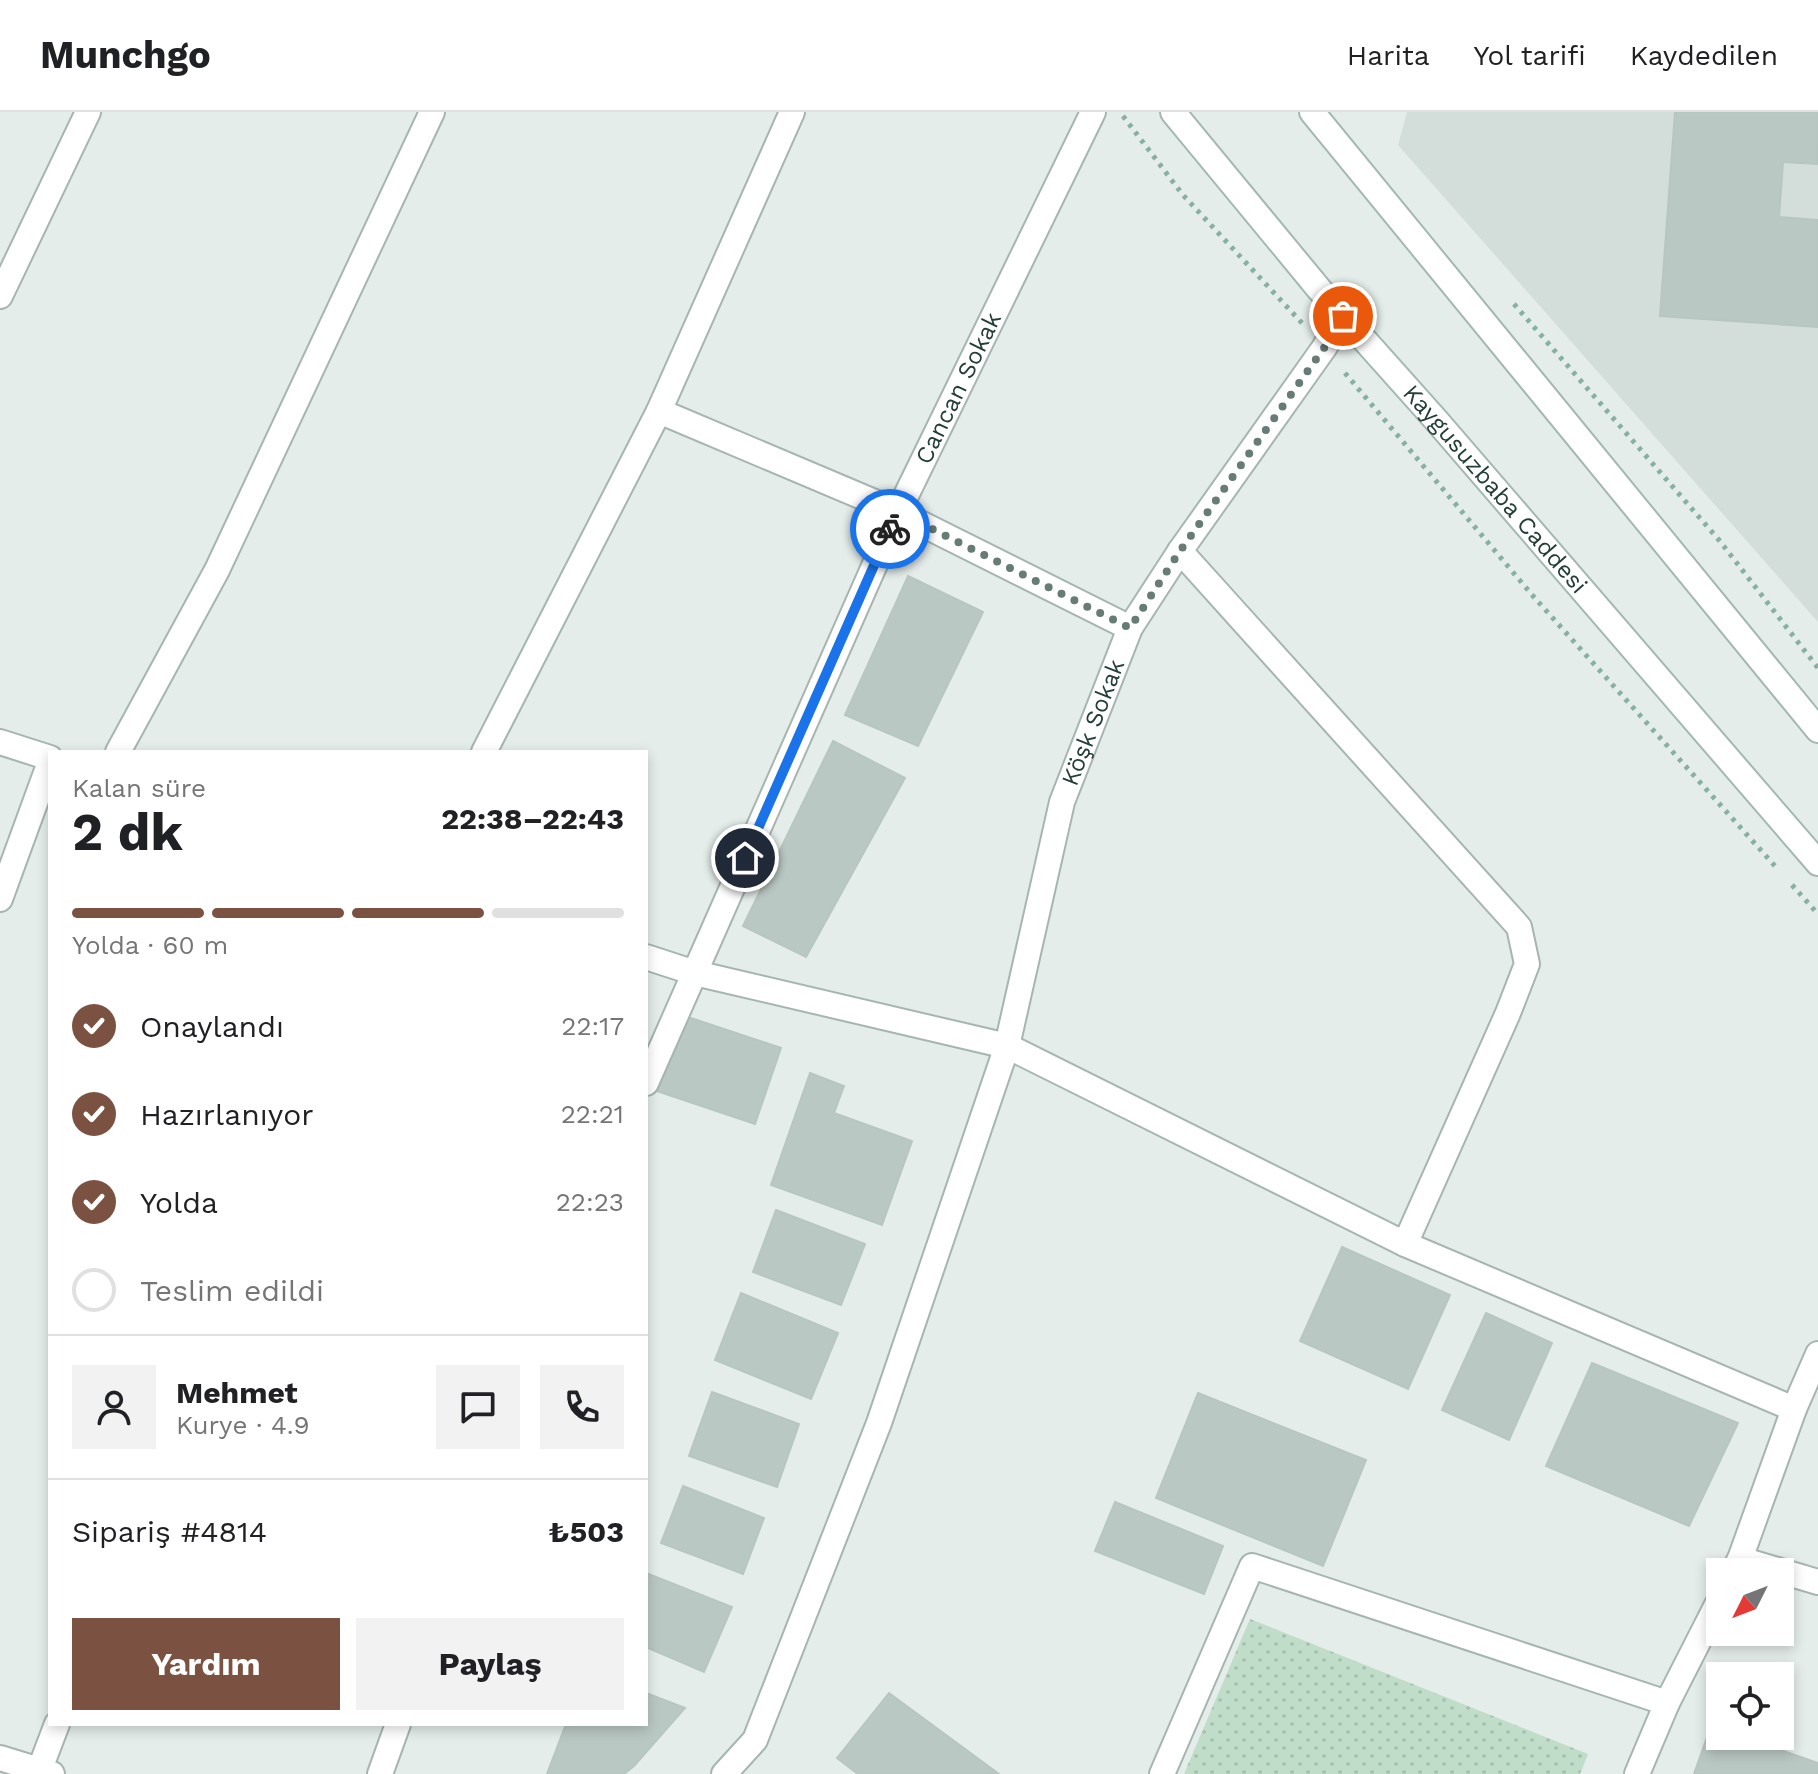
<!DOCTYPE html>
<html lang="tr">
<meta charset="utf-8">
<style>
body{margin:0;font-family:"Work Sans",sans-serif;background:#f2f2f2;color:#202124;height:100vh;display:flex;flex-direction:column;font-size:30px;white-space:nowrap}
*{box-sizing:border-box;margin:0}
p{font-size:26px;color:#757577}
.icon{flex:none;width:44px;height:44px;fill:none;stroke:currentColor;stroke-width:2;stroke-linecap:round;stroke-linejoin:round}
.map{position:relative;flex:1;overflow:hidden}
.side{position:absolute;left:48px;top:638px;width:600px;height:976px;display:flex;flex-direction:column;background:#fff;border-radius:0px;box-shadow:0 4px 12px #0003}
.side>*{flex:none}
.needle{width:52px;rotate:228deg}
.fabs{position:absolute;left:1706px;top:1446px;display:grid;gap:16px}
.fabs a{display:grid;place-items:center;width:88px;height:88px;border-radius:0px;background:#fff;box-shadow:0 4px 12px #0003;font-size:40px}
.pin{position:absolute;display:grid;place-items:center;width:68px;height:68px;color:#fff;margin:-34px;border:4px solid #fff;border-radius:50%;box-shadow:0 2px 8px #0007}
.courier{position:absolute;display:grid;place-items:center;width:80px;height:80px;margin:-40px;border:6px solid #1a73e8;border-radius:50%;background:#fff;color:#222;box-shadow:0 2px 10px #0007}
.overview em{font-style:normal;font-weight:700}
.overview div{display:flex;flex-direction:column-reverse}
.overview{display:flex;align-items:center;justify-content:space-between;height:136px;padding:0 24px}
h1{font-size:52px;font-weight:700;line-height:60px}
.bar{display:grid;grid-template-columns:repeat(4,1fr);gap:12px 8px;align-content:center;height:96px;padding:0 24px}
.bar i{height:10px;border-radius:6px;background:#e0e0e0}
.bar .current{background:#7b5241}
.bar p{grid-column:span 4}
.line{display:flex;align-items:center;gap:20px;padding:0 24px;border-top:2px solid #e0e0e0}
.line div{flex:1}
.round{display:grid;place-items:center;flex:none;width:84px;height:84px;border-radius:0px;background:#f2f2f2}
ol{padding:0 24px;list-style:none}
li{display:flex;align-items:center;gap:24px;height:88px}
li p{margin-inline-start:auto}
li .icon{padding:8px;border-radius:50%;background:#7b5241;color:#fff;stroke-width:4}
li:last-child{color:#757577}
li i{width:44px;height:44px;border:4px solid #e0e0e0;border-radius:50%}
.button{display:flex;gap:16px;margin-top:auto;padding:16px 24px}
.button a{flex:1;height:92px;border-radius:0px;background:#7b5241;color:#fff;font-size:32px;font-weight:700;line-height:92px;text-align:center}
.button a+a{background:#f2f2f2;color:#202124}
header{display:flex;align-items:center;gap:48px;box-sizing:border-box;height:112px;padding:0 40px;background:#fff;border-bottom:2px solid #e0e0e0}
header strong{font-size:38px}
nav{display:flex;gap:44px;margin-inline-start:auto;font-size:28px}
.map>svg:first-child{display:block}
.built{fill:#d3ddd9}
.park{fill:url(#park-dots)}
.building{fill:#bac8c3;stroke:#b7c6c1;stroke-width:2}
.lines{fill:none;stroke-linecap:round;stroke-linejoin:round}
.minor-casing{stroke:#a7b5b1;stroke-width:28}
.secondary-casing{stroke:#a3b8b2;stroke-width:28}
.path{stroke:#87afa4;stroke-width:5;stroke-dasharray:4 6;stroke-linecap:butt}
.minor{stroke:#fff;stroke-width:24}
.secondary{stroke:#fff;stroke-width:24}
.done{stroke:#677b77;stroke-width:8;stroke-dasharray:0 14.4}
.route{stroke:#1a73e8;stroke-width:10}
.labels{text-anchor:middle;stroke-width:7;stroke-linejoin:round;paint-order:stroke}
.street-label{font-size:24px;fill:#243e39;stroke:#f5faf7}
</style>
<header>
<strong>Munchgo</strong>
<nav><a>Harita</a><a>Yol tarifi</a><a>Kaydedilen</a></nav>
</header>
<div class="map">
<svg width="1818" height="1662" viewBox="0 0 1818 1662">
<defs>
<pattern id="park-dots" width="8" height="8" patternUnits="userSpaceOnUse" patternTransform="scale(2)"><rect width="8" height="8" fill="#bfddc8"/><path d="M2 2h.1M6 6h.1" fill="none" stroke="#a4bfad" stroke-width="1.8" stroke-linecap="round"/></pattern>
</defs>
<rect width="100%" height="100%" fill="#e4edea"/>
<path class="built" d="M1407 0H1818V510L1398 33Z"/>
<path class="park" d="M1250 1507 1588 1642 1580 1662H1184Z"/>
<path class="building" d="M1675 0H1818L1817 52 1783 50 1779 105 1818 108V215L1660 204Z
M908 464 983 500 918 634 845 603Z
M833 629 905 666 806 845 743 814Z
M682 903 781 936 755 1012 657 979Z
M810 961 844 974 834 1001 912 1029 882 1113 771 1073Z
M776 1098 865 1132 841 1193 753 1160Z
M1342 1135 1450 1183 1408 1277 1300 1229Z
M741 1181 838 1221 811 1287 715 1248Z
M1486 1201 1552 1231 1509 1328 1442 1298Z
M1592 1251 1738 1311 1689 1414 1546 1354Z
M712 1280 799 1312 777 1375 689 1344Z
M1198 1281 1366 1348 1323 1454 1156 1386Z
M683 1374 764 1406 743 1462 661 1431Z
M1115 1390 1223 1434 1204 1482 1095 1439Z
M646 1461 732 1495 704 1560 646 1535Z
M646 1581 685 1596 634 1654 624 1662H547L566 1612H646Z
M889 1581 999 1662H858L837 1646Z
M1711 1614 1720 1617V1624H1740L1818 1651V1662H1694Z"/>
<g class="lines">
<g class="minor-casing">
<g id="minor">
<path d="M0 184 88 0"/>
<path d="M659 299 898 400 1130 516"/>
<path d="M1180 439 1519 815 1527 852 1508 901 1405 1132"/>
<path d="M0 630 50 646"/>
<path d="M118 640 217 458 432 0"/>
<path d="M484 640 659 299 792 0"/>
<path d="M0 787 50 650"/>
<path d="M646 845 695 861 1007 934 1405 1132 1794 1297"/>
<path id="s1" d="M646 971 898 400 1093 0"/>
<path d="M1740 1447 1818 1470"/>
<path d="M1733 1460 1740 1447 1794 1297 1818 1242"/>
<path d="M0 1646 52 1662"/>
<path d="M38 1662 57 1612"/>
<path d="M380 1662 398 1612"/>
<path id="s2" d="M724 1662 755 1628 879 1311 1007 934 1062 690 1130 516 1180 439 1324 236 1343 204"/>
<path d="M1162 1662 1252 1454 1667 1591"/>
<path d="M1637 1662 1667 1591 1720 1487"/>
</g>
</g>
<g class="secondary-casing">
<g id="secondary">
<path id="s3" d="M1173 0 1319 177 1436 308 1818 751"/>
<path d="M1312 0 1818 618"/>
</g>
</g>
<path class="path" d="M1123 4 1183 83 1302 211
M1514 192 1719 428 1818 556
M1345 261 1533 484 1775 754
M1792 773 1818 802"/>
<use href="#minor" class="minor"/>
<use href="#secondary" class="secondary"/>
</g>
<g class="lines">
<path class="done" d="M890 417 898 400 1130 516 1180 439 1324 236 1343 204"/>
<path class="route" d="M745 746 890 417"/>
</g>
<g class="labels">
<g class="street-label">
<text dy="8" stroke="none"><textPath href="#s1" startOffset="762">Cancan Sokak</textPath></text>
<text dy="8" stroke="none"><textPath href="#s3" startOffset="496">Kaygusuzbaba Caddesi</textPath></text>
<text dy="8" stroke="none"><textPath href="#s2" startOffset="1120">Köşk Sokak</textPath></text>
</g>
</g>
</svg>
<div class="fabs">
<a><svg class="needle" viewBox="-14 -14 28 28"><path d="M0-13l5 13h-10z" fill="#e53935"/><path d="M0 13l5-13h-10z" fill="#757577"/></svg></a>
<a><svg class="icon" aria-label="locate" viewBox="0 0 24 24"><circle cx="12" cy="12" r="6"/><path d="M12 2v4M12 18v4M2 12h4M18 12h4"/></svg></a>
</div>
<div class="pin" style="left:1343px;top:204px;background:#ea580c"><svg class="icon" aria-label="bag" viewBox="0 0 24 24"><path d="M5 8h14l-1 12H6zM9 8a3 3 0 0 1 6 0"/></svg></div>
<div class="pin" style="left:745px;top:746px;background:#1f2937"><svg class="icon" aria-label="home" viewBox="0 0 24 24"><path d="M3 11l9-7 9 7M6 9v11h12V9"/></svg></div>
<div class="courier" style="left:890px;top:417px"><svg class="icon" aria-label="bike" viewBox="0 0 24 24"><circle cx="6" cy="16" r="4"/><circle cx="18" cy="16" r="4"/><path d="M6 16l4-8h5l3 8M10 8l3 8H6M13 5h3"/></svg></div>
<section class="side">
<div class="overview"><div><h1>2 dk</h1><p>Kalan süre</p></div><em>22:38–22:43</em></div>
<div class="bar"><i class="current"></i><i class="current"></i><i class="current"></i><i></i><p>Yolda · 60 m</p></div>
<ol>
<li><svg class="icon" aria-label="check" viewBox="0 0 24 24"><path d="M5 12l5 5 9-10"/></svg>Onaylandı<p>22:17</p></li>
<li><svg class="icon" aria-label="check" viewBox="0 0 24 24"><path d="M5 12l5 5 9-10"/></svg>Hazırlanıyor<p>22:21</p></li>
<li><svg class="icon" aria-label="check" viewBox="0 0 24 24"><path d="M5 12l5 5 9-10"/></svg>Yolda<p>22:23</p></li>
<li><i></i>Teslim edildi</li>
</ol>
<div class="line" style="height:144px"><a class="round"><svg class="icon" aria-label="person" viewBox="0 0 24 24"><circle cx="12" cy="8" r="4"/><path d="M4 21q1-7 8-7t8 7"/></svg></a><div><b>Mehmet</b><p>Kurye · 4.9</p></div><a class="round"><svg class="icon" aria-label="chat" viewBox="0 0 24 24"><path d="M4 5h16v11H9l-5 4z"/></svg></a><a class="round"><svg class="icon" aria-label="phone" viewBox="0 0 24 24"><path d="M5 4h4l2 5-3 2q2 4 5 5l2-3 5 2v4C11 20 4 13 5 4z"/></svg></a></div>
<div class="line" style="height:104px"><div>Sipariş #4814</div><b>₺503</b></div>
<div class="button"><a>Yardım</a><a>Paylaş</a></div>
</section>
</div>
